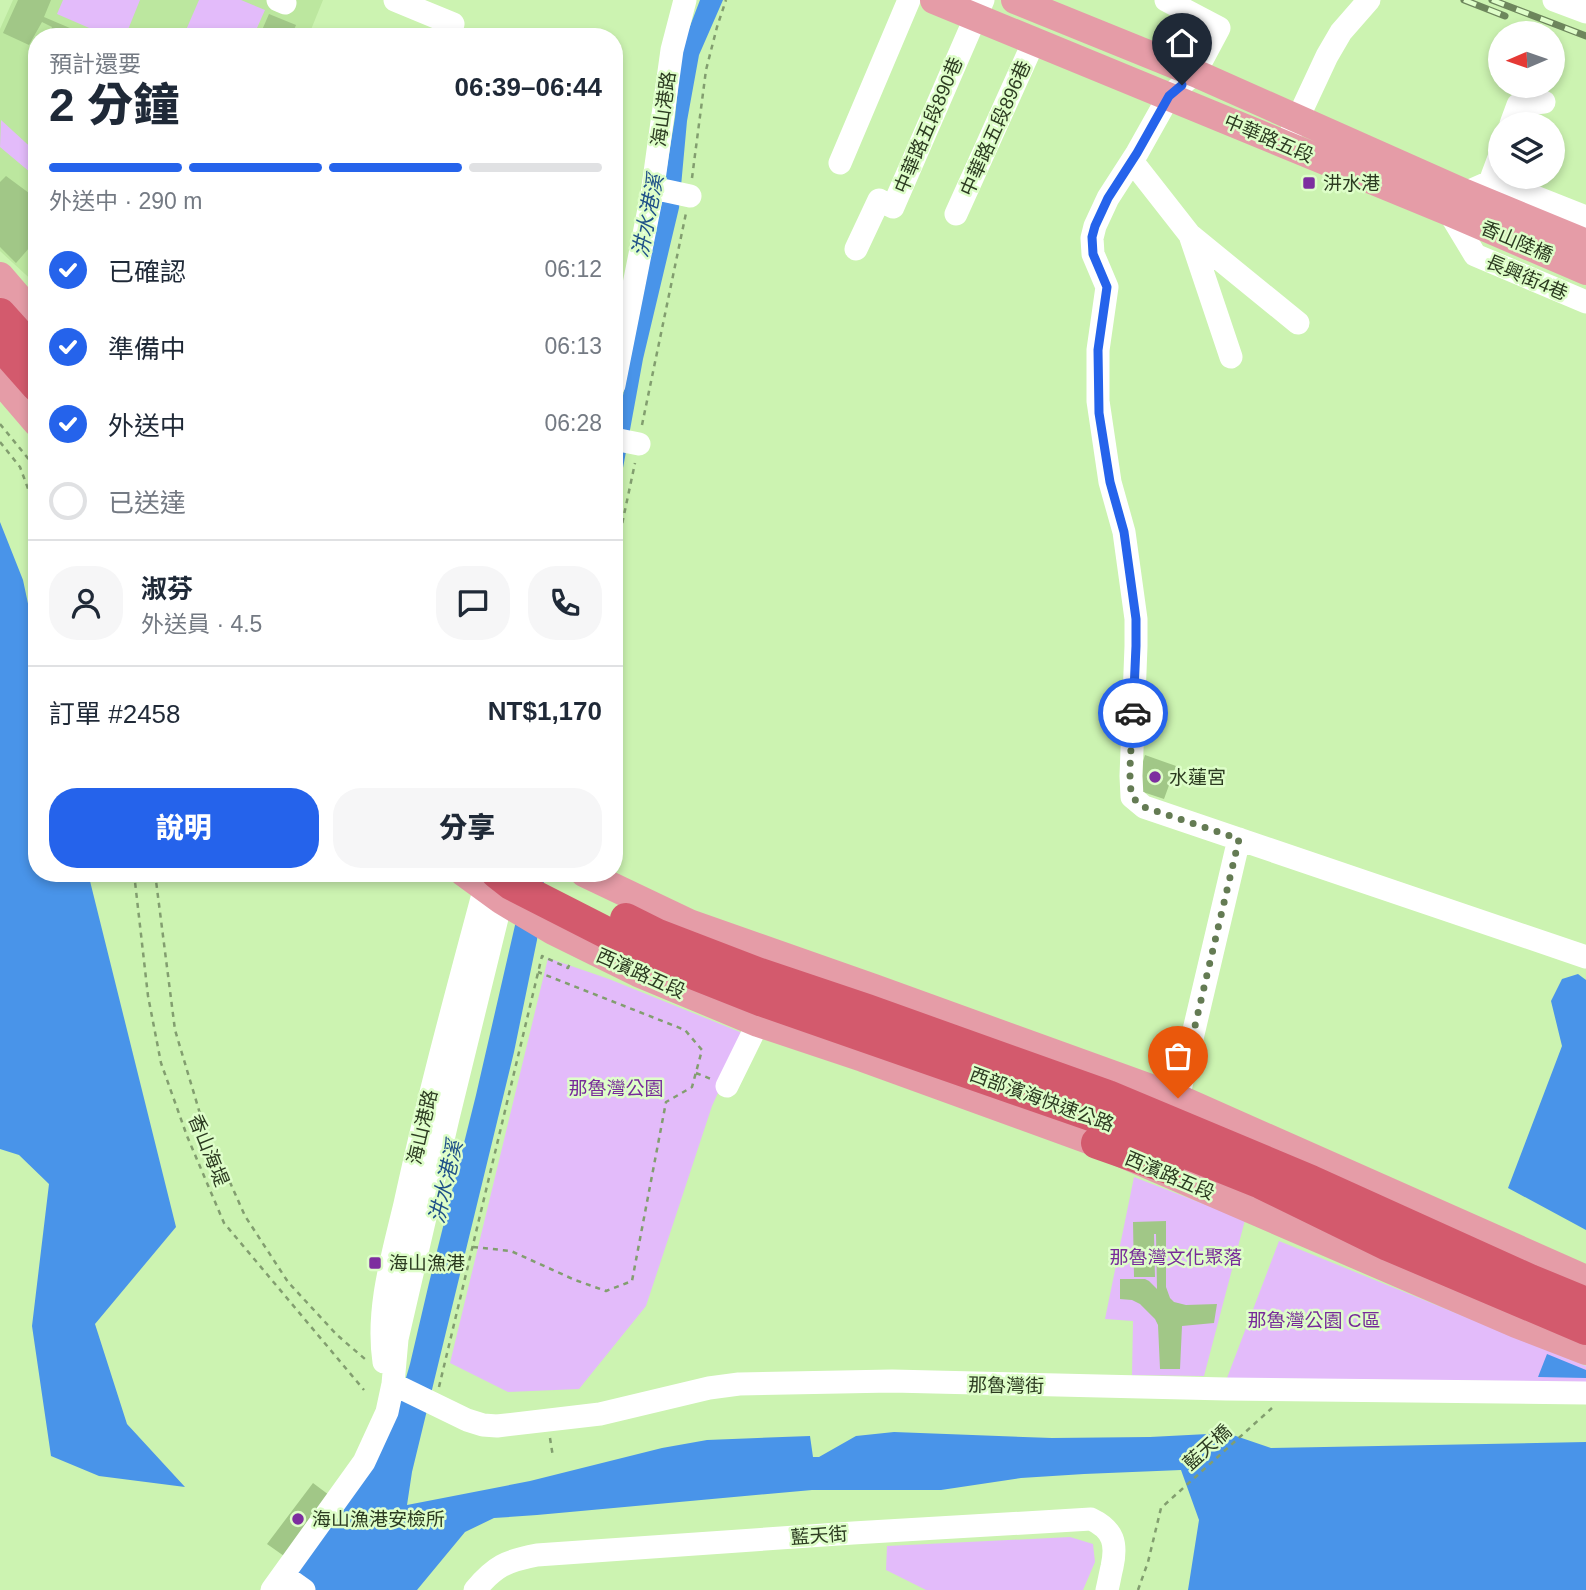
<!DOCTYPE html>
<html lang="zh-TW">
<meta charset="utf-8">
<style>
body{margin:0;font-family:Helvetica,"Noto Sans TC",sans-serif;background:#f6f6f7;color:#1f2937;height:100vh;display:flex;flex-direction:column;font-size:26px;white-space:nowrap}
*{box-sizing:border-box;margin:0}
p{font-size:23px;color:#747a83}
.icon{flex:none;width:38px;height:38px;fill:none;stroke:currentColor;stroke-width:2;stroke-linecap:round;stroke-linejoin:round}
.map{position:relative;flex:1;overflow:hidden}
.panel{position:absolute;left:28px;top:28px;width:595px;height:854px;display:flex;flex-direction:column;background:#fff;border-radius:28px;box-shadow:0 4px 10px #0003}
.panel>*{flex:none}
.needle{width:46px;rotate:268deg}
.buttons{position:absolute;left:1488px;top:21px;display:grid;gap:14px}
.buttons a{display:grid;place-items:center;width:77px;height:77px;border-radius:50%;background:#fff;box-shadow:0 4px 10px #0003;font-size:35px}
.pin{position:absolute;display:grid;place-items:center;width:60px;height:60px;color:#fff;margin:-72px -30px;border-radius:50% 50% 50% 0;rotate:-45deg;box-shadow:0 0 7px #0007}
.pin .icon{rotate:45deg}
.courier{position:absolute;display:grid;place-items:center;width:70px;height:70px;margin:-35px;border:5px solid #2563eb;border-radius:50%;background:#fff;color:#222;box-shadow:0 2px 9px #0007}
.summary em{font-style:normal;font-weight:800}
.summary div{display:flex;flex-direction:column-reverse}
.summary{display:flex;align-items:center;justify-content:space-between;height:119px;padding:0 21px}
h1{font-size:46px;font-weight:800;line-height:52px}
.bar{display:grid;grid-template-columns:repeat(4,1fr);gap:10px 7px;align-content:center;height:84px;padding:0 21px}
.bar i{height:9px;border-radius:5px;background:#e0e1e3}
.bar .on{background:#2563eb}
.bar p{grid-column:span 4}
.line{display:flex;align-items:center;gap:18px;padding:0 21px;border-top:2px solid #e0e1e3}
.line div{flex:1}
.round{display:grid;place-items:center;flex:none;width:74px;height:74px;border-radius:28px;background:#f6f6f7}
ol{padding:0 21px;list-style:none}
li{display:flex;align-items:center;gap:21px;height:77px}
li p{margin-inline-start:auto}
li .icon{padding:7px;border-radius:50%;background:#2563eb;color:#fff;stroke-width:4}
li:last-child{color:#747a83}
li i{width:38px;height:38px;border:4px solid #e0e1e3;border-radius:50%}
.cta{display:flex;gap:14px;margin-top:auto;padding:14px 21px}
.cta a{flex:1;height:80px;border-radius:28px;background:#2563eb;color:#fff;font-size:28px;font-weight:800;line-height:80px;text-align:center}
.cta a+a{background:#f6f6f7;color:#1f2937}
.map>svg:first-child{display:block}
.built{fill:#bce79f}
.green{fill:#e3bbfa}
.water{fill:#4994e9}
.building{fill:#a1c787}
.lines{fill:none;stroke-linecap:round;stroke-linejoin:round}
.path{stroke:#829e6f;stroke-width:2.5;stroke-dasharray:5 5;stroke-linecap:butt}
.minor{stroke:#fff;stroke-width:23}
.major{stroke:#e59ca7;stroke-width:28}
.highway{stroke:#d35a6d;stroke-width:32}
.rail-casing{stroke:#6d865c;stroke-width:7}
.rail{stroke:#defec9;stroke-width:4.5;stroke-dasharray:13;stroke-linecap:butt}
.done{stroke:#647b53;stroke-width:7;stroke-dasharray:0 12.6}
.route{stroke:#2563eb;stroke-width:9}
.poi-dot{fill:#7d2e9f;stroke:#defec9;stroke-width:2.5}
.labels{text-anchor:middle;stroke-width:5;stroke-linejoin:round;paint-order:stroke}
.street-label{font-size:19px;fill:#2c3b21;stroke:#defec9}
.poi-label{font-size:19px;fill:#2c3b21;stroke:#defec9;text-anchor:start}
.park-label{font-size:19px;fill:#772a99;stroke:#defec9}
.water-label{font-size:21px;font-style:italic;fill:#1f5188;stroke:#defec9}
</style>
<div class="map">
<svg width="1586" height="1590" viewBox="0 0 1586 1590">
<rect width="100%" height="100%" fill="#ccf3b1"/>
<path class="built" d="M13 0H323L308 37H37V285L0 251V29Z"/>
<path class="green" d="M63 0H140L125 37H110L57 14Z
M199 0H241L265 10 253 37H183Z
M1 120 37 153V178L0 147Z
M548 958 609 979 745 1034 712 1106 646 1306 579 1389 508 1392 450 1363Z
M1134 1177 1245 1220 1204 1376 1132 1375 1133 1321 1105 1319Z
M1279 1241 1586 1366V1382L1227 1378Z
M1070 1537 1093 1544 1095 1562 1083 1590H926L886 1570 887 1546Z"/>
<path class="water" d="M700 0H723L699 55 687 121 679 208 643 359 614 517V441L661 204 675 117 682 47Z
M0 522 23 580 37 646V873H88L176 1227 95 1324 127 1424 185 1487 99 1476 51 1456 32 1326 49 1184 19 1155 0 1149Z
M527 873H545L537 940 514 1052 412 1472 407 1505 530 1481 662 1448 707 1440 810 1436 813 1457H819L856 1436 894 1432 1052 1438 1150 1437 1227 1433 1271 1448 1586 1442V1590H1188L1199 1520 1181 1470 1084 1474 1021 1478 941 1490H812L537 1515 494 1518 465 1532 417 1590H274L394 1419 410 1364 429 1283 476 1095Z
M1578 974 1586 980V1230L1508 1188 1562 1046 1551 1001 1562 979Z
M1547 1354 1586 1370V1378L1538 1377Z"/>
<path class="building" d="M18 0H51L44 17 91 37H48L52 27 42 22 29 45 3 33Z
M269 14 296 25 291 37H259Z
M6 176 33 196 37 191V239L16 263 0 247V182Z
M1145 755 1176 766 1164 799 1134 789Z
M1166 1221V1287L1170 1298 1174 1302 1186 1305 1217 1304 1214 1323 1182 1326 1180 1369H1160L1158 1325 1155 1319 1140 1304 1132 1300 1120 1299V1279H1145L1149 1281 1157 1289 1156 1234H1154L1155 1277H1134L1133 1222Z
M313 1483 329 1495 284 1556 267 1544Z"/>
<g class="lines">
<path class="path" d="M692 178 706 70 717 27 726 0
M0 424 31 462 37 478
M642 425 686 213
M0 442 20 467 37 513
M614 562 635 463
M134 873 148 996 161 1063 187 1136 224 1223 364 1390
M155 873 175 1030 201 1117 245 1216 288 1282 337 1335 365 1359
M696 1073 711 1079
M473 1247 511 1251 575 1280 606 1291 632 1281 666 1102 692 1087 702 1050 685 1030 538 972
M439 1387 542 956 568 968 570 963
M550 1438 553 1457
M1138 1590 1148 1562 1161 1508 1272 1408"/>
<path class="minor" d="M278 0 285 3
M395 0 453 24
M1166 0 1219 28 1195 73 1169 96 1137 153 1108 198 1095 226 1092 238 1093 254 1107 287 1098 350V401L1110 482 1124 532 1136 619V646L1131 776 1132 797 1144 807 1586 957
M1554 0 1586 12
M1511 124 1518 105 1544 102
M1291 133 1327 56 1341 32 1369 0
M1132 161 1190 235 1231 357
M840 163 909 0
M1490 182 1500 155
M653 188 690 196
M1465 193 1490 182 1525 193 1586 217
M1449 212 1475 255 1586 302
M956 214 1034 41
M1190 235 1298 323
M856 249 879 200 893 207 983 0
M614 385 652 194 672 50 685 0
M614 439 639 444
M727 1086 758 1023
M1178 1098 1239 839
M384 1362C376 1309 393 1255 405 1204 428 1097 457 992 485 887L492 876
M393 1384 467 1420 483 1425 497 1426 600 1414 709 1388 739 1384 892 1381 1226 1389 1586 1393
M283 1575 304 1590
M272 1590 364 1462 387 1412 393 1384 397 1339 448 1118 498 914 501 900 509 887
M475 1590C495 1566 506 1561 537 1555L853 1533 1091 1519C1114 1530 1117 1544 1112 1567 1110 1575 1109 1582 1107 1590"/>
<path class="major" d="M934 0 1449 212 1586 271
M1015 0 1195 73 1465 193 1586 243
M0 276 37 319
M0 380 37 423
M464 873 501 900 553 931 638 973 758 1023 863 1058 1097 1143 1516 1324 1586 1351
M584 873 689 923 874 988 1178 1098 1586 1279"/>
<path class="highway" d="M0 314 36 354
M0 344 37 386
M497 873 511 884 662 961 763 1001 1099 1118 1261 1183 1388 1245 1586 1329
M626 919 658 935 760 974 867 1010 1108 1096 1311 1181 1530 1280 1586 1303
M1097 1143 1168 1168"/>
<g class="rail-casing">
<path id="rail" d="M1464 0 1505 16
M1492 0 1586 36"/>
</g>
<use href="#rail" class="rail"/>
</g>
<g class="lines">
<path class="done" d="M1133 713C1133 732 1127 778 1132 795 1134 800 1139 803 1144 807L1239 839 1178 1098"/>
<path class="route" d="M1133 713 1136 646V619L1124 532 1110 482 1099 413 1098 350 1107 287 1093 254 1092 237 1095 226 1108 198 1137 153 1169 96 1182 85"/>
</g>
<g class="poi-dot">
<rect x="1302" y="176" width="14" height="14" rx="3.5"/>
<circle cx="1155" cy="777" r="7"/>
<rect x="368" y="1256" width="14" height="14" rx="3.5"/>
<circle cx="298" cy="1519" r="7"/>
</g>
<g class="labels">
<g class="street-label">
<text transform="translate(663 109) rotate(-82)" y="7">海山港路</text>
<text transform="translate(928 125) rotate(-67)" y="7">中華路五段890巷</text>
<text transform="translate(995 128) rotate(-66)" y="7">中華路五段896巷</text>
<text transform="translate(1269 138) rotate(23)" y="7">中華路五段</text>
<text transform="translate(1517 241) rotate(23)" y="7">香山陸橋</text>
<text transform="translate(1527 277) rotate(23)" y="7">長興街4巷</text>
<text transform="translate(641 973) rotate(24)" y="7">西濱路五段</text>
<text transform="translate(1042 1099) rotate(20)" y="7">西部濱海快速公路</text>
<text transform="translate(422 1127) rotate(-77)" y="7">海山港路</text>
<text transform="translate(209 1150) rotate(68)" y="7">香山海堤</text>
<text transform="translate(1170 1175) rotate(23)" y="7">西濱路五段</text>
<text transform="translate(1006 1385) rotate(1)" y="7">那魯灣街</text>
<text transform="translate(1207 1447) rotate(-42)" y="7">藍天橋</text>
<text transform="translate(819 1535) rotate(-4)" y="7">藍天街</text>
</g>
<g class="poi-label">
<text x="1323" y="190">汫水港</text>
<text x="1169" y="784">水蓮宮</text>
<text x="389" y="1270">海山漁港</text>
<text x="312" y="1526">海山漁港安檢所</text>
</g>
<g class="park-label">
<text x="616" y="1095">那魯灣公園</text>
<text x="1176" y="1264">那魯灣文化聚落</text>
<text x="1314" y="1327">那魯灣公園 C區</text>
</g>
<g class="water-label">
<text transform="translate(648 216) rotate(-79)" y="7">汫水港溪</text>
<text transform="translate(446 1182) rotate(-77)" y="7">汫水港溪</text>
</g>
</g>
</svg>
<div class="buttons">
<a><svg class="needle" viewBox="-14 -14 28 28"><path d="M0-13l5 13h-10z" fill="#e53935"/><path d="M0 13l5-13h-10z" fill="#747a83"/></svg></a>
<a><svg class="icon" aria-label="layers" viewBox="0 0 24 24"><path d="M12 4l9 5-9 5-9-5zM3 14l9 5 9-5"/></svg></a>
</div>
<div class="pin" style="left:1178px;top:1098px;background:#ea580c"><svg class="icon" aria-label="bag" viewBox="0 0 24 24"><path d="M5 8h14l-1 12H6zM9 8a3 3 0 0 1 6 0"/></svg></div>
<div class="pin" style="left:1182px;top:85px;background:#1f2937"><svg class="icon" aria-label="home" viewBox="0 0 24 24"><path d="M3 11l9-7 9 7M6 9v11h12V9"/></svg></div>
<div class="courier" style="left:1133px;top:713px"><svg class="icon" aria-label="car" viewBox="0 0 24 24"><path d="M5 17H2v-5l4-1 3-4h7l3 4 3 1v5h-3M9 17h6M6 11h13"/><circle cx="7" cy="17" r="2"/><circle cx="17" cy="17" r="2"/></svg></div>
<section class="panel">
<div class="summary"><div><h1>2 分鐘</h1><p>預計還要</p></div><em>06:39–06:44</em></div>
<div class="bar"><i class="on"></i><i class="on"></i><i class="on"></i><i></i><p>外送中 · 290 m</p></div>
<ol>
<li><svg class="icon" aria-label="check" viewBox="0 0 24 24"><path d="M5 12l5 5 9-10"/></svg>已確認<p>06:12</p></li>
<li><svg class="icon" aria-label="check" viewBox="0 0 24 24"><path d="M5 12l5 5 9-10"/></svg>準備中<p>06:13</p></li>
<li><svg class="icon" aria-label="check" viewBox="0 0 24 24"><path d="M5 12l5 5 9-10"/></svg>外送中<p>06:28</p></li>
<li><i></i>已送達</li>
</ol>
<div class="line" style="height:126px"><a class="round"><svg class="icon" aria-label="person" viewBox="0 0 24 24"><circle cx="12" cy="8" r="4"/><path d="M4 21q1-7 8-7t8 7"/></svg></a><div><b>淑芬</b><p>外送員 · 4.5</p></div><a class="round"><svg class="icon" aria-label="chat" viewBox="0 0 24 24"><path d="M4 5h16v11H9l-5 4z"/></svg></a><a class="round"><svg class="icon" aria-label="phone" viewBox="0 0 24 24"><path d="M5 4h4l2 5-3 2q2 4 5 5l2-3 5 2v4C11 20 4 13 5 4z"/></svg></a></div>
<div class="line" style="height:91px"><div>訂單 #2458</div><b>NT$1,170</b></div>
<div class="cta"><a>說明</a><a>分享</a></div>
</section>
</div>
